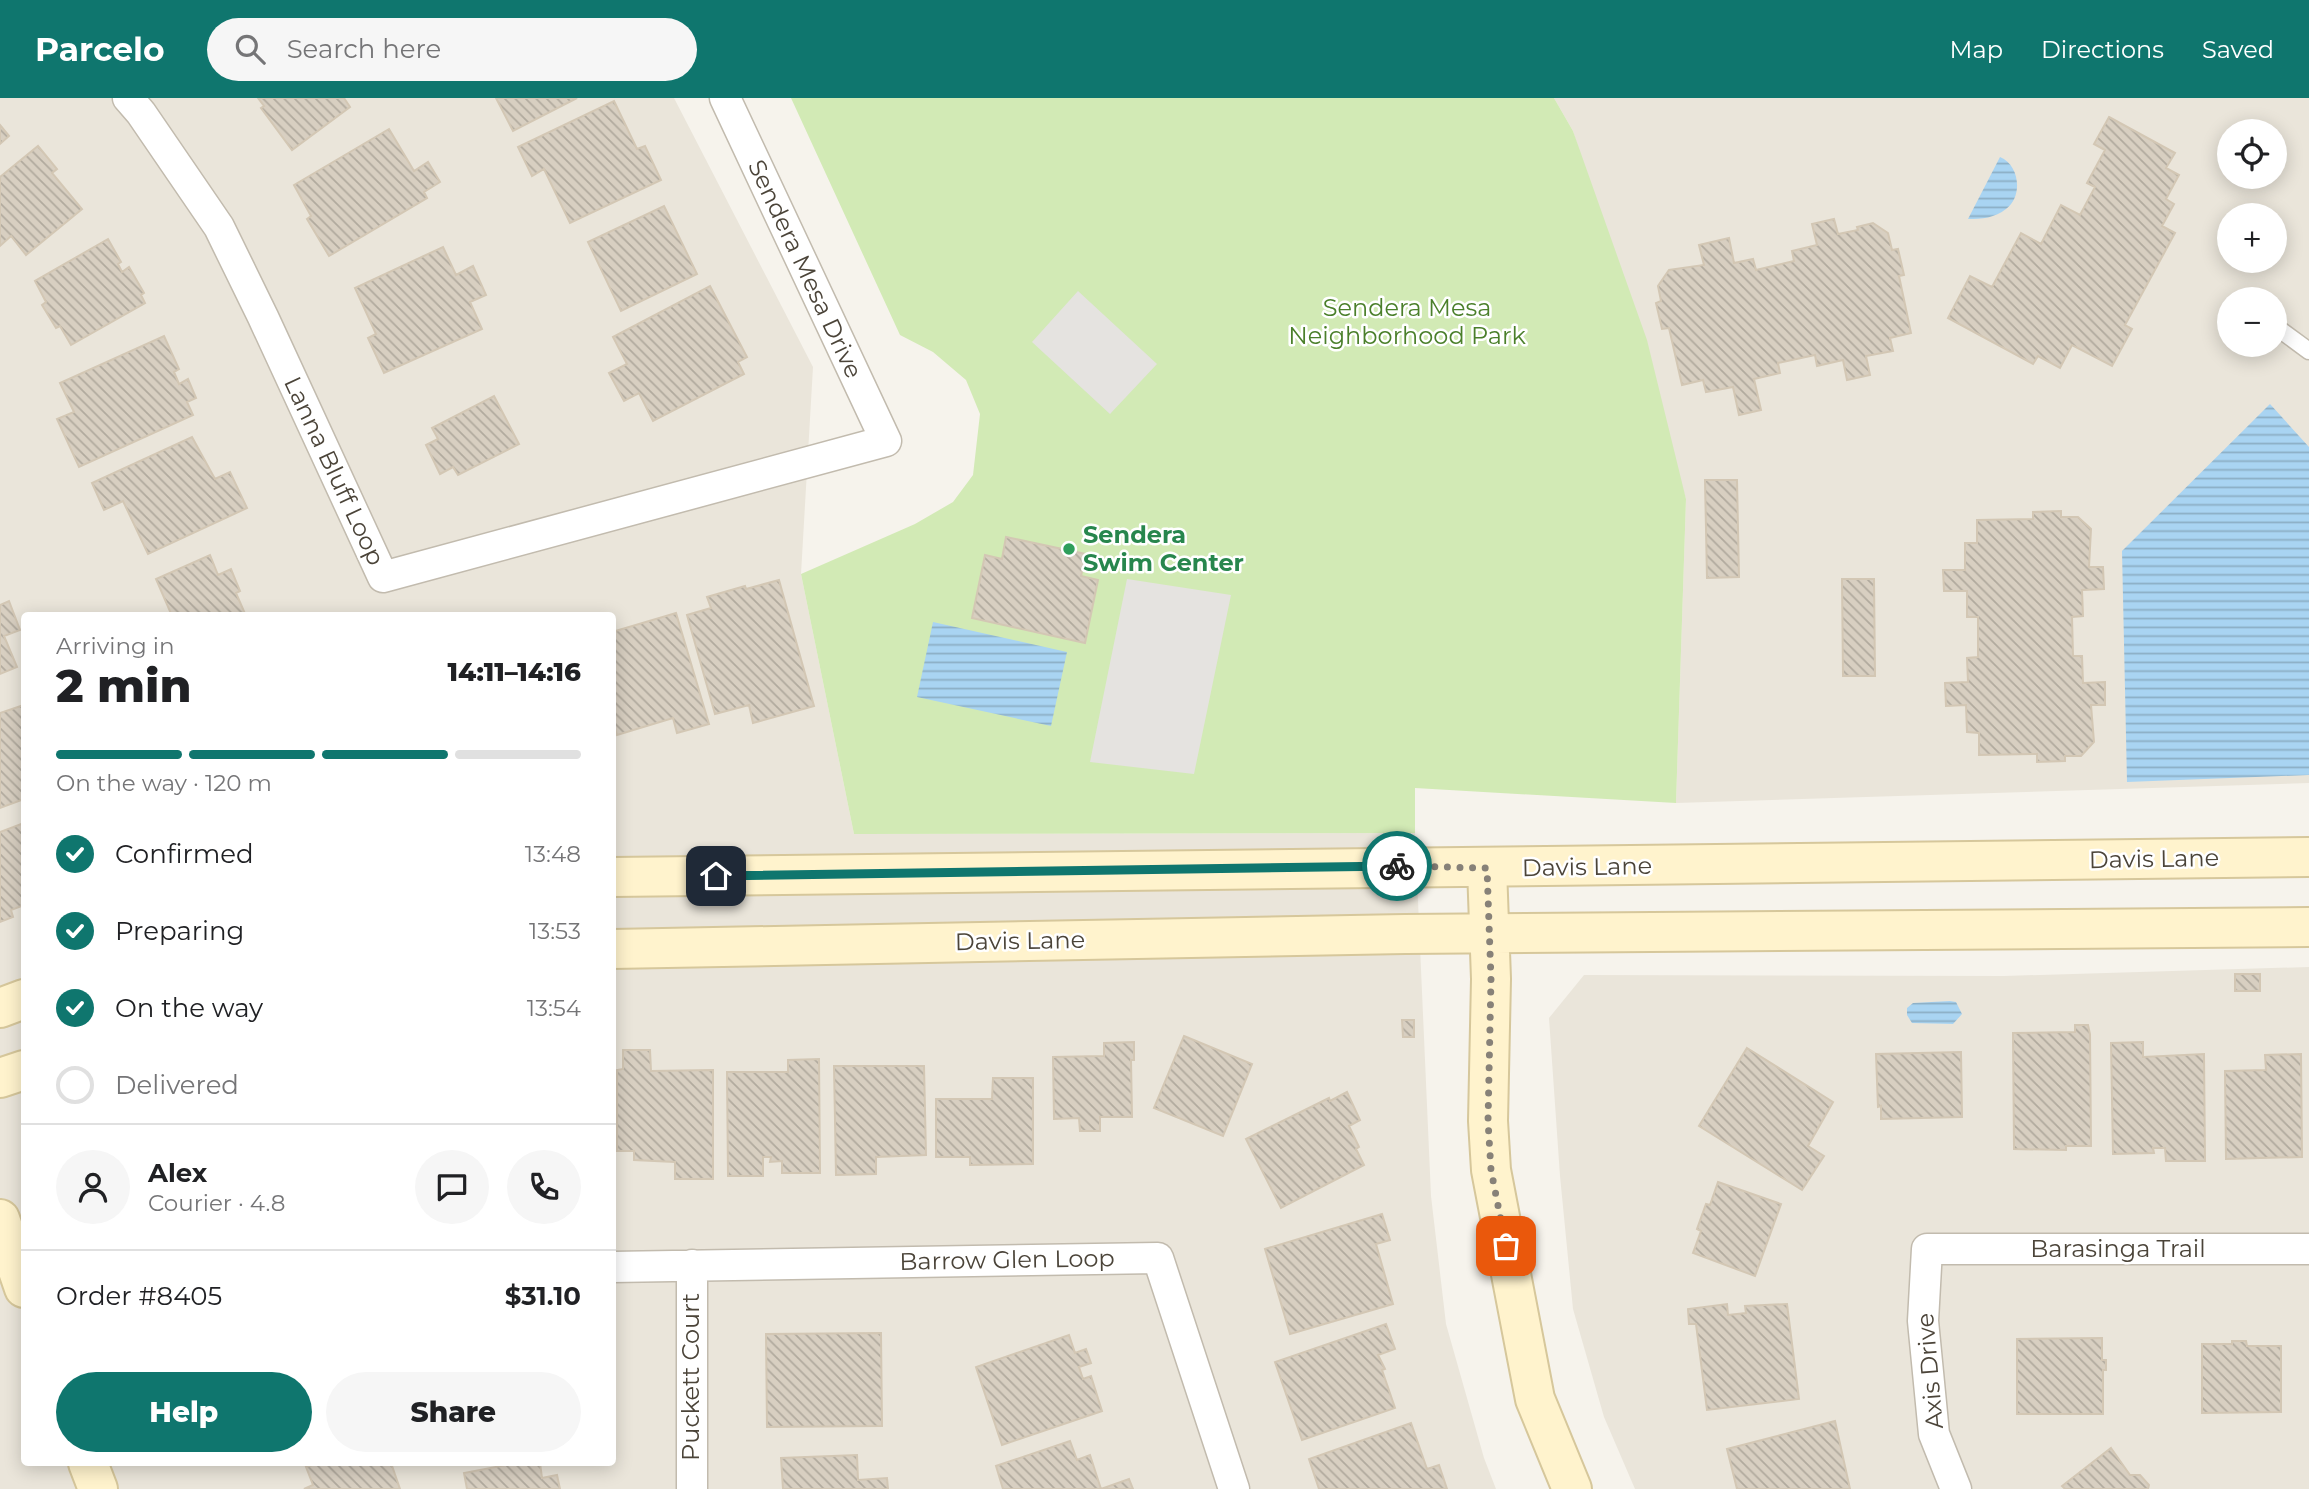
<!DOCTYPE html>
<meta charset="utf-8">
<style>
body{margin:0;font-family:Montserrat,sans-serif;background:#f6f6f6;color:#202124;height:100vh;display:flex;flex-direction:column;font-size:26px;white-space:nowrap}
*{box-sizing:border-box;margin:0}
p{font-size:23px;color:#757577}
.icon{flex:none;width:38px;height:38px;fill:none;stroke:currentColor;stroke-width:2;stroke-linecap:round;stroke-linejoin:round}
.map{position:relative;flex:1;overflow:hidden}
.panel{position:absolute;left:21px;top:514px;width:595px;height:854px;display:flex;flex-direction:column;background:#fff;border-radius:7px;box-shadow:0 4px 18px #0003}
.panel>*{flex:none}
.buttons{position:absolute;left:2217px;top:21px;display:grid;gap:14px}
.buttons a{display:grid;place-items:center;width:70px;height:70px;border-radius:50%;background:#fff;box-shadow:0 4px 18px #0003;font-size:35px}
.pin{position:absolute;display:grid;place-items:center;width:60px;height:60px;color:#fff;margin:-30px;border-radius:14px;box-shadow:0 4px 10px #0006}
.courier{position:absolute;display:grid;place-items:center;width:70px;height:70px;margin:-35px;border:5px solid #0f766e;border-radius:50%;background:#fff;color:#222;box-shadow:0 2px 9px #0007}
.overview em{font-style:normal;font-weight:800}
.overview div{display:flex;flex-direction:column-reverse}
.overview{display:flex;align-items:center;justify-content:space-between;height:119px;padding:0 35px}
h1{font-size:46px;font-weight:800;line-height:52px}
.bar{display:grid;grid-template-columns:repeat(4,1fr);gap:10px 7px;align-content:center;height:84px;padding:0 35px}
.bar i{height:9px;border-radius:5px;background:#e0e0e0}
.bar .selected{background:#0f766e}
.bar p{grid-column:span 4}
.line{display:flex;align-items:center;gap:18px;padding:0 35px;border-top:2px solid #e0e0e0}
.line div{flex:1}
.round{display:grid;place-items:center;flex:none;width:74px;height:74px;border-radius:37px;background:#f6f6f6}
ol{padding:0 35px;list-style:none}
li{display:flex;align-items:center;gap:21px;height:77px}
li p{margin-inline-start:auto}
li .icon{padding:7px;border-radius:50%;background:#0f766e;color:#fff;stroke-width:4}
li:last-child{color:#757577}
li i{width:38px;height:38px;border:4px solid #e0e0e0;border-radius:50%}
.action{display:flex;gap:14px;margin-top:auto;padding:14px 35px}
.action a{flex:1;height:80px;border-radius:42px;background:#0f766e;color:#fff;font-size:28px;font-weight:800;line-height:80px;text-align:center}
.action a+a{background:#f6f6f6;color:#202124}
header{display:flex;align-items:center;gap:42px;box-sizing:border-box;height:98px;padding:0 35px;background:#0f766e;color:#fff}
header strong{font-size:33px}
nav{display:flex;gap:38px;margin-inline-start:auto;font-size:24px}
.search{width:490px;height:63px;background:#f6f6f6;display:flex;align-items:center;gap:18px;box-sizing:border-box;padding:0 24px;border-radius:38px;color:#757577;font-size:26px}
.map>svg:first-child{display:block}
.residential{fill:#eae5da;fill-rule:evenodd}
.park{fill:#d2eab5}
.parking{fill:#e5e3e0}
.water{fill:url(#water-rules)}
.building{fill:url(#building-back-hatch);stroke:#d3c7b4;stroke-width:2}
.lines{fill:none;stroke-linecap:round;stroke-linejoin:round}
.lane-casing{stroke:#c2bbae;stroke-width:19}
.street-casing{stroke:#c2bbae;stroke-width:33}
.secondary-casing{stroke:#d6c79b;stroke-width:42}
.lane{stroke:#fff;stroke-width:16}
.street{stroke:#fff;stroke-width:30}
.secondary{stroke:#fff3cd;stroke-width:38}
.done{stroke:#878178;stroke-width:7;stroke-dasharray:0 12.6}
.route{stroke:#0f766e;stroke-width:9}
.leisure-dot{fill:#2e9e5b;stroke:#fff;stroke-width:2.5}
.labels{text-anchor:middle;stroke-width:5;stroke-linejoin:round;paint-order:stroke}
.street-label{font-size:24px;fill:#4b4439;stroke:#fff}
.park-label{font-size:24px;fill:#4a7f2a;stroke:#fff}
.leisure-label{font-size:24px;font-weight:bold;fill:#27864d;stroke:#fff;text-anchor:start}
</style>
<header>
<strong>Parcelo</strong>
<div class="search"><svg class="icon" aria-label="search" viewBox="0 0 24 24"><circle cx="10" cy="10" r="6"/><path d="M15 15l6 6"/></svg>Search here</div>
<nav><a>Map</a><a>Directions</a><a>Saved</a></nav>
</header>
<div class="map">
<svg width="2309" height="1391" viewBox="0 0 2309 1391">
<defs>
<pattern id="water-rules" width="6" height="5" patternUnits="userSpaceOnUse" patternTransform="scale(1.75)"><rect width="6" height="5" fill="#a9d4f2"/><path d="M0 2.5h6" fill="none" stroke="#8caec5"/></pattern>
<pattern id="building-back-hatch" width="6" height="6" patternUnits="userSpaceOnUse" patternTransform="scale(1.75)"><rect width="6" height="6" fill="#d8cfc1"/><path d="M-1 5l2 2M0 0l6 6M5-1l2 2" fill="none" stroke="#b1aa9e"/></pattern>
</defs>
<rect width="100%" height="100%" fill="#f6f3ec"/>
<path class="residential" d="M0 0H674L813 269 801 476 854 736 1415 735 1431 1098 1446 1226 1484 1360 1496 1391H0ZM24 518H612V1365H24Z
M1554 0H2309V685L1676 705 1686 401 1573 33ZM2230 33H2275V79H2230ZM2230 117H2275V163H2230ZM2230 201H2275V247H2230Z
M2309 869V1391H1635L1604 1319 1573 1211 1560 1078 1549 920 1584 877 2004 878Z"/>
<path class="park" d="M791 0H1554L1573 33 1647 242 1686 401 1676 705 1415 690V735L854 736 801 476 915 426 953 404 973 377 980 316 966 282 933 254 900 237Z"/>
<path class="parking" d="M1078 193 1157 266 1110 316 1032 244Z
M1127 481 1231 497 1194 676 1090 664Z"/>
<path class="water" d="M2000 59C2020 67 2023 99 2006 111 1995 120 1982 121 1968 121Z
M2270 306 2309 349V677L2127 684 2122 453Z
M933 524 1067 554 1051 628 917 599Z
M1950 903 1956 904 1962 916 1953 926 1912 925 1907 917V910L1913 905Z"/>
<path class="building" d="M258 0H344L350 9 292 52 261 10 264 8Z
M496 0H577L513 33Z
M614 3 637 51 645 48 661 82 570 125 544 71 532 78 518 49Z
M2109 19 2175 55 2166 70 2179 77 2166 101 2174 106 2162 128 2175 135 2125 227 2132 231 2112 268 2072 247 2060 270 2038 258 2033 266 1948 220 1970 178 1992 189 2021 135 2041 146 2061 107 2080 117 2095 89 2087 85 2105 52 2094 46Z
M0 27 9 38 0 46Z
M389 31 414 73 428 64 440 84 424 94 427 100 329 158 307 121 311 118 294 87Z
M38 48 57 71 52 75 82 111 26 157 11 138 0 148V79Z
M664 108 697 176 621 213 588 144Z
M1834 121 1838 136 1858 132 1857 129 1873 125 1888 135 1892 152 1898 151 1904 177 1899 178 1911 235 1890 240 1893 253 1866 258 1870 277 1847 282 1843 262 1817 268 1815 257 1778 265 1780 275 1754 281 1761 312 1739 317 1733 289 1706 294 1703 282 1682 287 1669 230 1662 231 1656 205 1661 203 1658 188 1669 172 1704 167 1699 147 1729 140 1734 165 1753 161 1756 172 1794 163 1792 153 1817 147 1812 126Z
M108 141 121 164 118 166 122 174 129 169 144 195 141 197 145 205 71 247 60 228 56 230 42 207 46 204 35 183Z
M443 149 456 177 473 168 486 197 470 204 482 231 384 275 368 240 376 236 355 190Z
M710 188 747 259 738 264 744 276 653 323 639 295 624 303 609 275 627 266 613 239Z
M164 238 179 271 174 274 179 286 188 281 196 300 187 304 193 317 79 369 57 321 74 314 60 285Z
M494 298 519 346 458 377 453 369 440 376 426 347 438 341 432 330Z
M192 339 215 381 230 374 247 410 148 456 123 403 104 412 92 385Z
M1705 382H1737L1739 479 1707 480Z
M2061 413V419H2078L2091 431 2089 469H2103L2104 491 2082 492 2083 518 2072 519 2073 558H2082L2083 585 2105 584V607H2091L2094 644 2081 658H2065V663L2037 664V656L1979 657V635L1967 634 1966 607 1946 608 1945 585 1968 584 1967 560 1978 559V519H1967V493H1944L1943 472H1965V445H1977V422L2033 421V414Z
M1006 439 1086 456 1081 478 1098 482 1085 545 972 520 985 457 1002 461Z
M210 457 218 477 231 471 240 493 236 495 246 518H172L156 481Z
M1842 481H1874L1875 578H1843Z
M779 482 814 608 753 625 749 607 715 616 687 517 711 510 707 499 745 488 746 491Z
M9 503 20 532 4 538 17 569 0 576V507Z
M676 515 709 626 677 635 673 620 617 637 612 621V534Z
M24 607V701L0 710V615Z
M24 725V807L11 812 13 819 0 824V734Z
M2235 876H2260V893H2235Z
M1402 922H1414V939H1403Z
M2075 927H2088L2090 936 2091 1048H2066V1052L2014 1051 2013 935 2075 934Z
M1184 938 1252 966 1223 1038 1154 1010Z
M1134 944V962H1131L1132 1019H1100V1033H1080L1079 1020 1054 1021 1053 959 1104 958V945Z
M2143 944V959L2204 956 2205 1063H2166L2165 1050H2153L2154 1055 2113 1056 2111 945Z
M1747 950 1833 1004 1808 1048 1824 1058 1802 1092 1699 1028Z
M623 952H650L651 973 713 972V1081H675V1064L634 1062V1053H617V972L623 971Z
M1961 954 1962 1019 1881 1021V1008L1878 1009 1876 956Z
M2301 956 2302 1059 2226 1061 2225 973 2266 972 2265 957Z
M819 961 820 1075H782V1063L770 1064 771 1059H763V1078H728L727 974H788V962Z
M834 968H924L926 1057 876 1059V1076L836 1077Z
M993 980H1033V1066L970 1067V1059H936V1001H992Z
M1347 994 1360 1022 1349 1028 1359 1049 1356 1051 1364 1067 1281 1110 1246 1041 1329 1000 1330 1003Z
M1718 1084 1781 1106 1755 1178 1693 1155 1701 1133 1697 1131 1706 1106 1710 1107Z
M1382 1116 1390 1142 1376 1146 1393 1206 1290 1236 1265 1151Z
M1727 1206 1728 1217 1746 1215 1745 1208 1787 1206 1799 1301 1707 1312 1696 1226H1689L1688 1211Z
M1386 1226 1395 1251 1378 1257 1385 1271 1382 1272 1395 1310 1302 1342 1275 1264Z
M881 1235 882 1328 767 1329 766 1236Z
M1069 1237 1075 1255 1086 1251 1091 1265 1079 1269 1083 1281 1091 1278 1102 1313 1002 1347 976 1269Z
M2102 1240V1262H2106V1272H2103V1316H2017V1241Z
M2232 1243H2246L2247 1248H2281V1314L2202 1315V1246H2232Z
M1835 1323 1850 1391H1737L1727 1351Z
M1411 1325 1427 1371 1439 1367 1447 1391H1319L1309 1361Z
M1070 1343 1077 1362 1090 1357 1101 1391 1129 1381 1133 1391H1003L996 1368Z
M2111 1350 2130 1377H2140L2149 1387 2148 1391H2065L2062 1388Z
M857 1357 858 1382 887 1380 888 1391H783L781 1360Z
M319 1365H391L400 1391H304L313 1387 306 1369Z
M516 1365H540L542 1380 557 1377 560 1391H467L464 1375Z"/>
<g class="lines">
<g class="lane-casing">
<path id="lane" d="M2275 228 2309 253"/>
</g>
<g class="street-casing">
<path id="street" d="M128 0 141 15 219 129 263 219 383 479 886 343 725 0
M612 1169 1158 1160 1234 1391
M692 1391V1167
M1956 1391 1934 1336 1923 1223 1927 1151H2309"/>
</g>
<g class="secondary-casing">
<path id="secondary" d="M1487 770 1491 881 1488 1023 1491 1072 1535 1301 1572 1391
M612 779 2309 759
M612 851 1405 836 2309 829
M0 910 24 901
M0 980 24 972
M0 1121 24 1190
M88 1365 98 1391"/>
</g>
<use href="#lane" class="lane"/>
<use href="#street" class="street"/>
<use href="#secondary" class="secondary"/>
</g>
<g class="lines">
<path class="done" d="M1397 768 1487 770 1491 881 1488 1023 1491 1072 1506 1148"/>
<path class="route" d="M716 778 1397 768"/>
</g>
<circle class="leisure-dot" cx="1069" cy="451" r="7"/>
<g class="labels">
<g class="street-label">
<text transform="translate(805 171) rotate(65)" y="8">Sendera Mesa Drive</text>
<text transform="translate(334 373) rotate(65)" y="8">Lanna Bluff Loop</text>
<text transform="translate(2154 761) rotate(-1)" y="8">Davis Lane</text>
<text transform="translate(1587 769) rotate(-1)" y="8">Davis Lane</text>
<text transform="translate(1020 843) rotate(-1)" y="8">Davis Lane</text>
<text x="2118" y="1159">Barasinga Trail</text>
<text transform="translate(1007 1162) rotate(-1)" y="8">Barrow Glen Loop</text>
<text transform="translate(1930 1273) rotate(-95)" y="8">Axis Drive</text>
<text transform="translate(691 1279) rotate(-90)" y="8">Puckett Court</text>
</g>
<g class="park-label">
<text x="1407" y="218">Sendera Mesa<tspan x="1407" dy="28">Neighborhood Park</tspan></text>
</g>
<g class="leisure-label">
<text x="1083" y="445">Sendera<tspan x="1083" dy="28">Swim Center</tspan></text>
</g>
</g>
</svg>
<div class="buttons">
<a><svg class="icon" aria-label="locate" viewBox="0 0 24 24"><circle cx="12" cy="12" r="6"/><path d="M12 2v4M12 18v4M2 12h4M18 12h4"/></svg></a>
<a>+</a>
<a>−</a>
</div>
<div class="pin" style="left:1506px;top:1148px;background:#ea580c"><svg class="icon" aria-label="bag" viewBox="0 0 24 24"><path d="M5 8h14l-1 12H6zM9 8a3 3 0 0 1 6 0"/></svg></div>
<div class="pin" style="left:716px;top:778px;background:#1f2937"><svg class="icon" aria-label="home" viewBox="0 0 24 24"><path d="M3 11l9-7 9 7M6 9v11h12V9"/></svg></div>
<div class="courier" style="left:1397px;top:768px"><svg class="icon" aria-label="bike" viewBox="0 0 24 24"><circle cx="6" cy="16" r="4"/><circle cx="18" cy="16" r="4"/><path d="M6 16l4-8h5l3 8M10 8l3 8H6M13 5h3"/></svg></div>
<section class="panel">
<div class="overview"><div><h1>2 min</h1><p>Arriving in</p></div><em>14:11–14:16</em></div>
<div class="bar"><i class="selected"></i><i class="selected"></i><i class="selected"></i><i></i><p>On the way · 120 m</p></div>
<ol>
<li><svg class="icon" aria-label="check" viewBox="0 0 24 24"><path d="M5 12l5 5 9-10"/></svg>Confirmed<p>13:48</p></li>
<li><svg class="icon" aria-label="check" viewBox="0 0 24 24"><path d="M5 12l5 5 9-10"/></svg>Preparing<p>13:53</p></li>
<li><svg class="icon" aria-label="check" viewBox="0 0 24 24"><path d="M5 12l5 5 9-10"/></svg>On the way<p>13:54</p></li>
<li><i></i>Delivered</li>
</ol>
<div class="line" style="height:126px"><a class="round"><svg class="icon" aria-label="person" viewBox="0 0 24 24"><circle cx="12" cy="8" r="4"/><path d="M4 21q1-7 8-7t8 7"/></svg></a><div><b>Alex</b><p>Courier · 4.8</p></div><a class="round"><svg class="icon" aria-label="chat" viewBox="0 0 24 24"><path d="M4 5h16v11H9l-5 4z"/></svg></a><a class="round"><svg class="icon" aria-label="phone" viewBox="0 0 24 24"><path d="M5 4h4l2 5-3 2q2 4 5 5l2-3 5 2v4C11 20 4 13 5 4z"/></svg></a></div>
<div class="line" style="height:91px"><div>Order #8405</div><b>$31.10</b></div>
<div class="action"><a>Help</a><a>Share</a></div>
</section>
</div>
